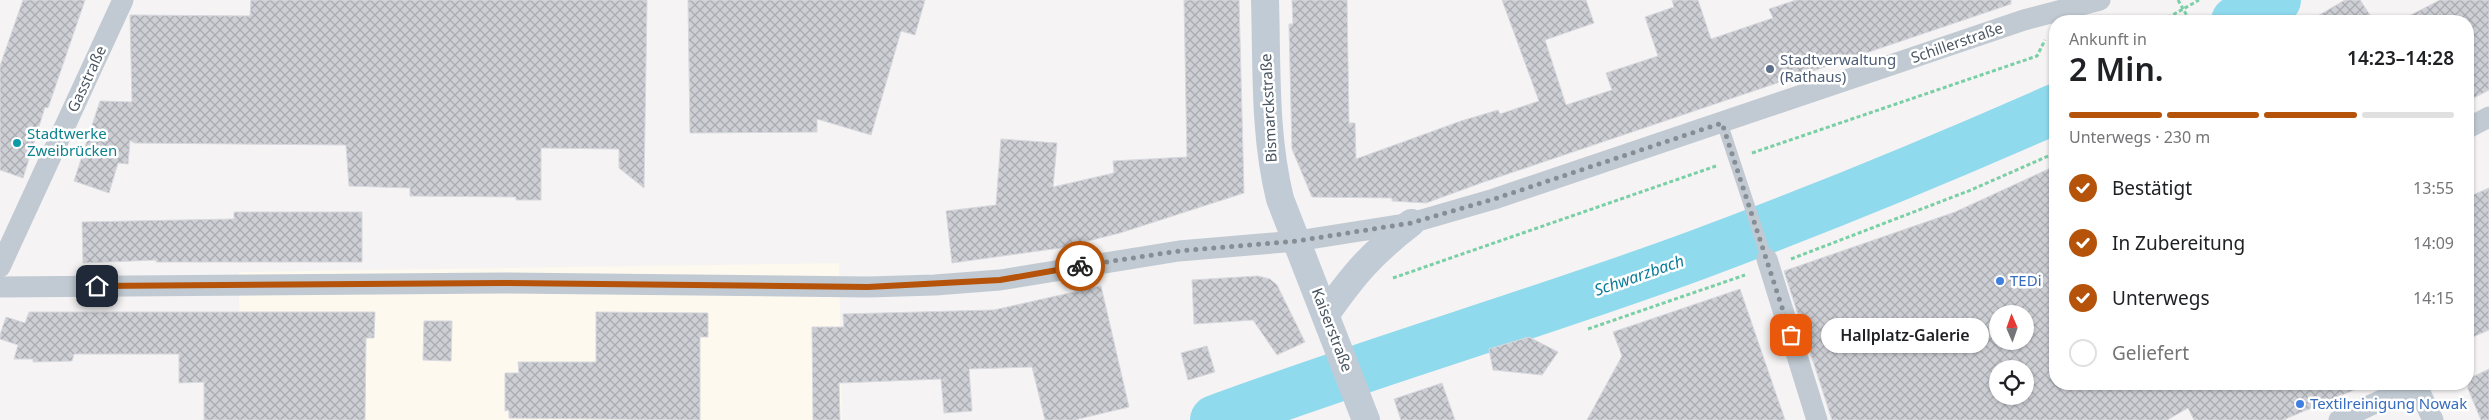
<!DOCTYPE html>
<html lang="de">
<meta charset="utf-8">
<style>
body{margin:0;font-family:"Noto Sans",sans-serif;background:#f6f6f6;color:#202124;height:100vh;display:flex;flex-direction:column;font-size:19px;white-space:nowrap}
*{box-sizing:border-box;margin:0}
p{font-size:16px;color:#757577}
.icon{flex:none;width:28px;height:28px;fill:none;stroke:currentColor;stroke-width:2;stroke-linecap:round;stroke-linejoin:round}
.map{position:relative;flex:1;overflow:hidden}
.drawer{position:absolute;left:2049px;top:15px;width:425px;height:375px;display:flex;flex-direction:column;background:#fff;border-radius:20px;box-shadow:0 1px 4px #0004}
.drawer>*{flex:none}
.needle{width:32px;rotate:358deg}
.tools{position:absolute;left:1989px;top:305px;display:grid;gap:10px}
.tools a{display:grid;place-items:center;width:45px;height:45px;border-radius:50%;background:#fff;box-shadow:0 1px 4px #0004;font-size:25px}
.pin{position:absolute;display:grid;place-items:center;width:42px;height:42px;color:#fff;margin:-21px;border-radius:10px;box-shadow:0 2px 8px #0006}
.courier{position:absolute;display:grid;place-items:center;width:50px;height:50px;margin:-25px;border:4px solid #b45309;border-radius:50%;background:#fff;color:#222;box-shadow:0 1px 6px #0007}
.bubble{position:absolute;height:35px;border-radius:18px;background:#fff;box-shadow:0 1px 4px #0004;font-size:16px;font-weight:600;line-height:35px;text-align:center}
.head em{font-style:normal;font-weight:600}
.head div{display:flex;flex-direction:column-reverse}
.head{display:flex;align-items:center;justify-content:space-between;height:85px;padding:0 20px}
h1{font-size:32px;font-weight:600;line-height:38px}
.bar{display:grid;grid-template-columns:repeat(4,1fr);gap:8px 5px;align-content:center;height:60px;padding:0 20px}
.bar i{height:6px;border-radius:4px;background:#e0e0e0}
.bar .selected{background:#b45309}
.bar p{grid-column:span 4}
ol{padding:0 20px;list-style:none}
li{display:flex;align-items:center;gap:15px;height:55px}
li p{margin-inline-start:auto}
li .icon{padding:5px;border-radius:50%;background:#b45309;color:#fff;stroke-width:4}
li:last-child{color:#757577}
li i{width:28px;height:28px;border:2px solid #e0e0e0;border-radius:50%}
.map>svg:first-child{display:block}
.commercial{fill:#fdf9ef}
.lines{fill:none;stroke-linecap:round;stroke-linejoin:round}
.river{stroke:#90daee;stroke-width:50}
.building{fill:url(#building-cross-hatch);stroke:#d7d9de;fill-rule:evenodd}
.path{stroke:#7ad0a6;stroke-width:3;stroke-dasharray:4 2.5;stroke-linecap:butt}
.lane{stroke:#c1cad2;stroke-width:11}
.street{stroke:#c1cad2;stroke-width:21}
.secondary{stroke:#c1cbd6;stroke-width:28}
.done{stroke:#868d94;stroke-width:5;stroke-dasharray:0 9}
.route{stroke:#b45309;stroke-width:6}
.service-dot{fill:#5c6f8a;stroke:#fff;stroke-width:2}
.culture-dot{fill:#0f9aa8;stroke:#fff;stroke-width:2}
.shop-dot{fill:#3f7fe0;stroke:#fff;stroke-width:2}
.labels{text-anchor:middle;stroke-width:5;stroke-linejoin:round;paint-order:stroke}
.street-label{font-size:15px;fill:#4a5661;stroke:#fff}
.service-label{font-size:15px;fill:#4e5e75;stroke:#fff;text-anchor:start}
.culture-label{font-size:15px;fill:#0d838f;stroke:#fff;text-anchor:start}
.shop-label{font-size:15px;fill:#366cbe;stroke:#fff;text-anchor:start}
.water-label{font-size:16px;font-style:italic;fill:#0c7c9b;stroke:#fff}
</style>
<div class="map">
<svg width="2489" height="420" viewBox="0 0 2489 420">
<defs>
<pattern id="building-cross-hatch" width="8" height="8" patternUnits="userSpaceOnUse" patternTransform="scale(1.25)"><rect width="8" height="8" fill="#cdcfd5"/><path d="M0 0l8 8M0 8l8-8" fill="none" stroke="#a8abb0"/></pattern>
</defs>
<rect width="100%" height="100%" fill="#f5f3f3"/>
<path class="commercial" d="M839 263 842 420H240L239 272Z"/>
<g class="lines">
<path class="river" d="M2236 21 2276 0
M1215 420C1374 361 1537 314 1697 255 1818 210 1937 161 2055 109"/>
</g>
<path class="building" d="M23 0H85L48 108 45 107 23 178 0 170V66Z
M251 0H647L644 188 619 168V149L541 148V200H516V197L410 196V188L349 186 346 145 134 143 130 140 128 164 118 163 109 193 74 181 100 101 132 102 130 15 250 16Z
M688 0H925L915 35 901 31 871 135 817 119V132L690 133Z
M1184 0H1239L1244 193 1120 233 1060 248 952 263 946 211 996 205 1001 139 1057 143 1053 187 1114 173 1113 161 1187 157Z
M1292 0H1347L1349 123H1355L1356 159 1461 121 1498 110 1500 114 1539 101 1502 0H1586L1594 23 1545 40 1566 105 1612 90 1606 73 1658 56 1645 17 1674 7 1672 0H1698L1711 39 1773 18 1769 9 1796 0H2011V4L1481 183 1426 203 1392 201V198L1312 197 1292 149 1289 24H1293Z
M2345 0H2360L2374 21H2309Z
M2440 0H2489V90L2468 101V21H2399Z
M2055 166V384H2368L2283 420H2194L2188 408 2167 420H1832L1784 271 1955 212ZM1998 314H2025V341H1998ZM1998 369H2025V396H1998Z
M2489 188V330L2468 339V197Z
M234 212H362V262H156V260L83 263 82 222 234 219Z
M1258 276 1270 279 1277 285 1305 342 1277 355 1253 320 1194 324 1192 280Z
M1101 286 1129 407 1074 420H1045L1032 367 969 369 972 411 944 413 941 379 839 383 840 420H813L812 327H844L843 314 994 310Z
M1740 289 1785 420H1587L1622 356 1613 332Z
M29 312H375L374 338H366L365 420H204V382L179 383V354H74L72 361 33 362V359H14L18 345 0 339V335L6 317 25 323Z
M596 312 708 313V337H700V420L509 418V410L505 411V373H519L518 362H596Z
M424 321H452L451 361 423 360Z
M1529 337 1558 352 1542 375 1493 370 1489 349Z
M1207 346 1215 372 1188 380 1181 353Z
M2489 369V420H2481L2468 389V379Z
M1442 383 1455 420H1401L1394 399Z"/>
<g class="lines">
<path class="path" d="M2178 0 2190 21
M2162 21 2199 0
M1752 153 2037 56 2045 40
M1791 259 1971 190 2055 153
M1393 278 1716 166
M1588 329 1745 275"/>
<path class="lane" d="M1722 123 1767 259"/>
<path class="street" d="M2468 128 2489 117
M1767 259 1817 420
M0 267 123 0
M0 287 503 283 868 287 935 285 1000 280 1179 251 1297 241 1411 223 1494 199 2024 20 2100 0
M2416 384 2433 420
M2339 420 2416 384"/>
<path class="secondary" d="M1265 0C1267 67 1264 134 1280 199L1366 420
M1326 314C1354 274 1372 253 1411 223"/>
</g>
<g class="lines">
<path class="done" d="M1080 266 1179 251 1297 241 1411 223 1494 199 1722 123 1791 335"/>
<path class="route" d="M97 286 503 283 868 287 1000 280 1080 266"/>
</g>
<circle class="service-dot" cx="1770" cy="69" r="5"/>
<circle class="culture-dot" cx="17" cy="143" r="5"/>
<g class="shop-dot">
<circle cx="2000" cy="281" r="5"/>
<circle cx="2300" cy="404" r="5"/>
</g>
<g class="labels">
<g class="street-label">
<text transform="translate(1957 43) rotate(-19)" y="5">Schillerstraße</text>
<text transform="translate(87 79) rotate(-65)" y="5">Gasstraße</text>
<text transform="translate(1269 108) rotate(-93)" y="5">Bismarckstraße</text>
<text transform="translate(1332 330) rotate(69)" y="5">Kaiserstraße</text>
</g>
<g class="service-label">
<text x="1780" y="65">Stadtverwaltung<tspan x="1780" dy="17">(Rathaus)</tspan></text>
</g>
<g class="culture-label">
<text x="27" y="139">Stadtwerke<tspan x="27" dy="17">Zweibrücken</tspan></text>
</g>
<g class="shop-label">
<text x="2010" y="286">TEDi</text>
<text x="2310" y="409">Textilreinigung Nowak</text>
</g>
<g class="water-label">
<text transform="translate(1639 275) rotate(-19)" y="6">Schwarzbach</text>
</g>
</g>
</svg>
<div class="tools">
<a><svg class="needle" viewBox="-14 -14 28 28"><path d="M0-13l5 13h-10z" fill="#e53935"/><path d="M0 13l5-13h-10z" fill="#757577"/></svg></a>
<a><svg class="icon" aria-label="locate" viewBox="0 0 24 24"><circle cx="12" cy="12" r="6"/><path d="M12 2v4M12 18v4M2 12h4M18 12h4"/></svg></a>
</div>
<div class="pin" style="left:1791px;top:335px;background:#ea580c"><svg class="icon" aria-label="bag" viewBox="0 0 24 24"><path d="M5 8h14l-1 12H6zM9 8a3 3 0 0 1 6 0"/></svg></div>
<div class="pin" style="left:97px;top:286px;background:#1f2937"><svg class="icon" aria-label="home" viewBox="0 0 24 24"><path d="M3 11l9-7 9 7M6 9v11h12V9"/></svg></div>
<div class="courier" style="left:1080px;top:266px"><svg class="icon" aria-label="bike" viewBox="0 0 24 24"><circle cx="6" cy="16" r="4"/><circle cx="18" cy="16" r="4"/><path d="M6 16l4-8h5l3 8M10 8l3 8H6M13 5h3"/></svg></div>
<div class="bubble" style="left:1821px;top:318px;width:168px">Hallplatz-Galerie</div>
<section class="drawer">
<div class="head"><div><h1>2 Min.</h1><p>Ankunft in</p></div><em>14:23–14:28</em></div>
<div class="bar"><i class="selected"></i><i class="selected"></i><i class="selected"></i><i></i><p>Unterwegs · 230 m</p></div>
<ol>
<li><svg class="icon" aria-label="check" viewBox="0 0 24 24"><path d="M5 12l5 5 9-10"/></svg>Bestätigt<p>13:55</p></li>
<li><svg class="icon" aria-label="check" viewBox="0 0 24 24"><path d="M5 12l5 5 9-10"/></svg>In Zubereitung<p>14:09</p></li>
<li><svg class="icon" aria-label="check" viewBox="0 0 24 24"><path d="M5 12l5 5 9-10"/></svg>Unterwegs<p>14:15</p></li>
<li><i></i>Geliefert</li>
</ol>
</section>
</div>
